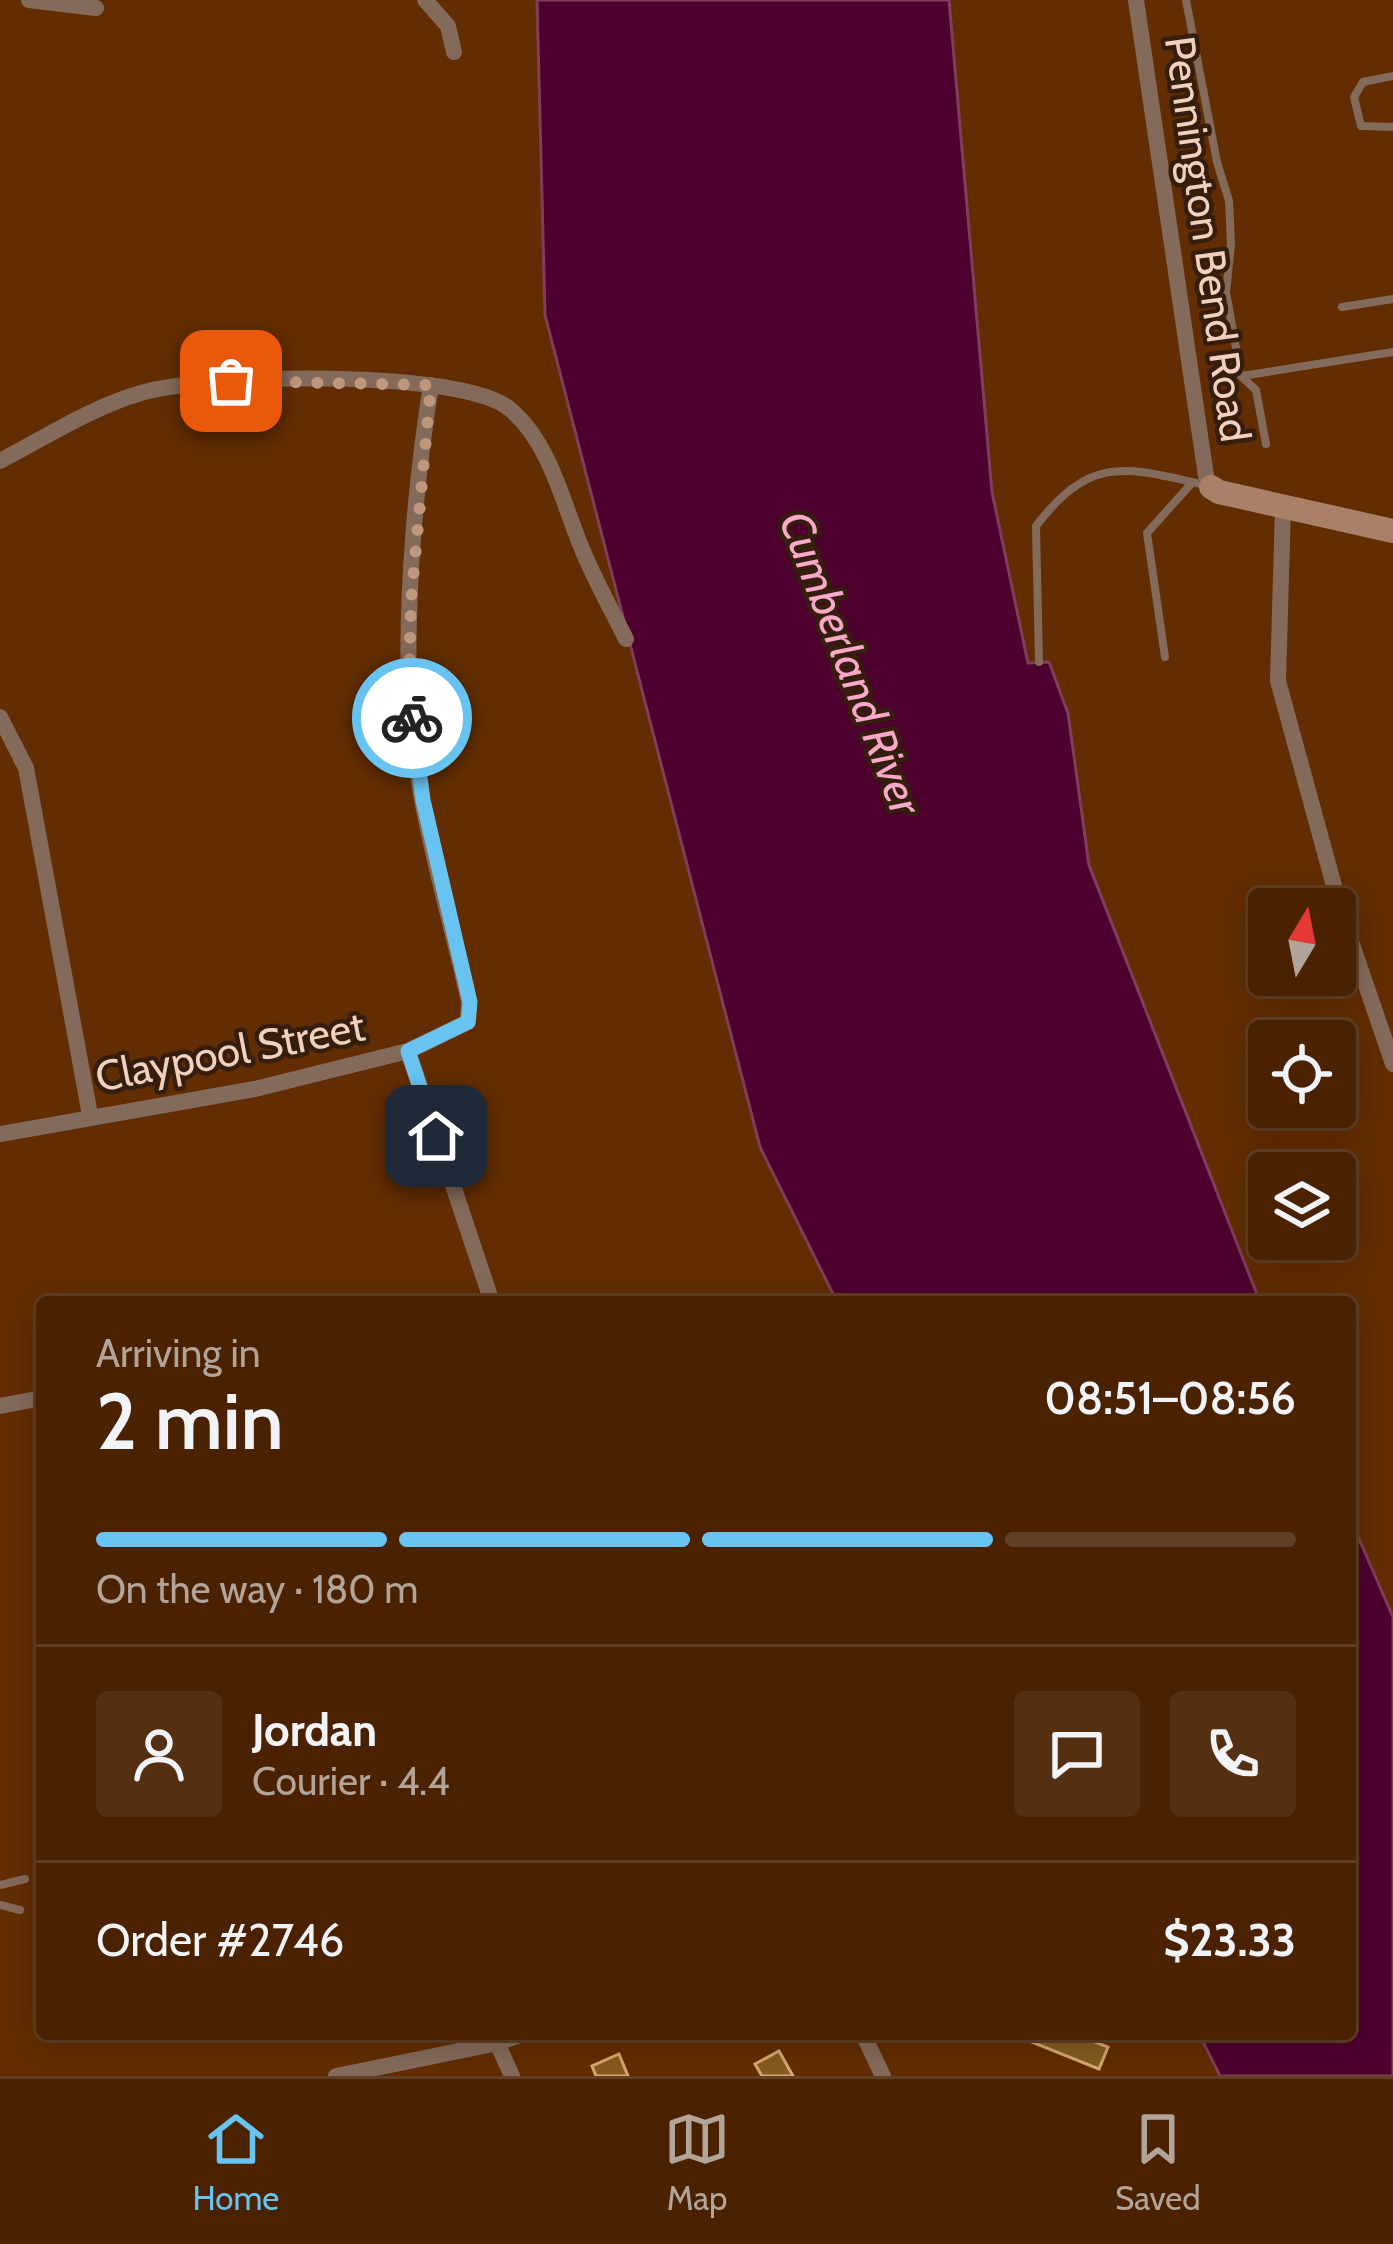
<!DOCTYPE html>
<meta charset="utf-8">
<style>
body{margin:0;font-family:Cabin,sans-serif;background:#542f11;color:#f1f3f6;height:100vh;display:flex;flex-direction:column;font-size:45px;white-space:nowrap}
*{box-sizing:border-box;margin:0}
p{font-size:39px;color:#b2a499}
.icon{flex:none;width:66px;height:66px;fill:none;stroke:currentColor;stroke-width:2;stroke-linecap:round;stroke-linejoin:round}
.map{position:relative;flex:1;overflow:hidden}
.panel{position:absolute;left:36px;top:1296px;width:1320px;height:744px;display:flex;flex-direction:column;background:#4a2202;border-radius:12px;box-shadow:0 6px 30px #0003,0 0 0 3px #613f24}
.panel>*{flex:none}
.needle{width:78px;rotate:10deg}
.fabs{position:absolute;left:1248px;top:888px;display:grid;gap:24px}
.fabs a{display:grid;place-items:center;width:108px;height:108px;border-radius:12px;background:#4a2202;box-shadow:0 6px 30px #0003,0 0 0 3px #613f24;font-size:60px}
.pin{position:absolute;display:grid;place-items:center;width:102px;height:102px;color:#fff;margin:-51px;border-radius:24px;box-shadow:0 6px 18px #0006}
.courier{position:absolute;display:grid;place-items:center;width:120px;height:120px;margin:-60px;border:9px solid #69c3f1;border-radius:50%;background:#fff;color:#222;box-shadow:0 3px 15px #0007}
.head em{font-style:normal;font-weight:600}
.head div{display:flex;flex-direction:column-reverse}
.head{display:flex;align-items:center;justify-content:space-between;height:204px;padding:0 60px}
h1{font-size:78px;font-weight:600;line-height:90px}
.bar{display:grid;grid-template-columns:repeat(4,1fr);gap:18px 12px;align-content:center;height:144px;padding:0 60px}
.bar i{height:15px;border-radius:9px;background:#613f24}
.bar .active{background:#69c3f1}
.bar p{grid-column:span 4}
.line{display:flex;align-items:center;gap:30px;padding:0 60px;border-top:3px solid #613f24}
.line div{flex:1}
.round{display:grid;place-items:center;flex:none;width:126px;height:126px;border-radius:12px;background:#542f11}
.tab-bar{display:flex;justify-content:space-around;align-items:center;height:168px;border-top:3px solid #613f24;background:#4a2202;font-size:33px;color:#b2a499}
.tab-bar a{display:grid;justify-items:center;gap:6px}
.tab-bar .active{color:#69c3f1}
.map>svg:first-child{display:block}
.water{fill:#4e002e;stroke:#7f3e59;stroke-width:3}
.building{fill:#845b20;stroke:#d3a66d;stroke-width:3}
.lines{fill:none;stroke-linecap:round;stroke-linejoin:round}
.lane{stroke:#846a5a;stroke-width:8}
.street{stroke:#846a5a;stroke-width:16}
.secondary{stroke:#aa8168;stroke-width:24}
.done{stroke:#bf977c;stroke-width:12;stroke-dasharray:0 21.6}
.route{stroke:#69c3f1;stroke-width:15}
.labels{text-anchor:middle;stroke-width:9;stroke-linejoin:round;paint-order:stroke}
.street-label{font-size:42px;fill:#f1d0bd;stroke:#361e0f}
.water-label{font-size:45px;font-style:italic;fill:#f9a8ca;stroke:#361e0f}
</style>
<div class="map">
<svg width="1393" height="2076" viewBox="0 0 1393 2076">
<rect width="100%" height="100%" fill="#622d02"/>
<path class="water" d="M537 0H949L992 492 1028 663 1049 662 1068 713 1089 865 1260 1302H837L760 1147 545 315Z
M1350 1518 1393 1617V2076H1220L1199 2034H1350Z"/>
<path class="building" d="M1012 2034H1092L1090 2040 1108 2047 1099 2069Z
M779 2051 793 2076H762L755 2064Z
M619 2054 628 2076H596L592 2066Z"/>
<g class="lines">
<path class="lane" d="M1186 0 1217 162 1229 201 1231 244 1226 292 1241 376 1256 390 1266 444
M1393 76 1363 82 1354 97 1361 126 1393 127
M1342 307 1393 299
M1242 376 1393 352
M1165 657 1147 533 1191 484
M1039 662 1036 526C1093 452 1127 468 1210 486
M0 1885 25 1879
M0 1905 20 1910"/>
<path class="street" d="M29 0 96 8
M425 0 448 26 454 52
M1136 0 1206 476 1211 487
M0 461C44 438 92 407 141 393 203 374 464 368 511 410 552 445 564 509 585 556 597 584 612 611 626 639
M1283 507 1278 681 1342 915 1393 1064
M0 717 26 768 90 1115
M408 1051 492 1302
M0 1134 255 1089 408 1051 468 1022 469 1002C446 899 412 793 409 687 406 592 416 479 431 385
M0 1406 42 1398
M493 2034 512 2076
M863 2034 883 2076
M336 2076 498 2043 522 2034"/>
<path class="secondary" d="M1211 487 1219 492 1393 531"/>
</g>
<g class="lines">
<path class="done" d="M231 381 431 385 411 601 409 689 412 718"/>
<path class="route" d="M412 718 423 800 470 1002 468 1022 408 1051 436 1136"/>
</g>
<g class="labels">
<g class="street-label">
<text transform="translate(1208 239) rotate(82)" y="15">Pennington Bend Road</text>
<text transform="translate(230 1051) rotate(-11)" y="15">Claypool Street</text>
</g>
<g class="water-label">
<text transform="translate(851 663) rotate(69)" y="16">Cumberland River</text>
</g>
</g>
</svg>
<div class="fabs">
<a><svg class="needle" viewBox="-14 -14 28 28"><path d="M0-13l5 13h-10z" fill="#e53935"/><path d="M0 13l5-13h-10z" fill="#b2a499"/></svg></a>
<a><svg class="icon" aria-label="locate" viewBox="0 0 24 24"><circle cx="12" cy="12" r="6"/><path d="M12 2v4M12 18v4M2 12h4M18 12h4"/></svg></a>
<a><svg class="icon" aria-label="layers" viewBox="0 0 24 24"><path d="M12 4l9 5-9 5-9-5zM3 14l9 5 9-5"/></svg></a>
</div>
<div class="pin" style="left:231px;top:381px;background:#ea580c"><svg class="icon" aria-label="bag" viewBox="0 0 24 24"><path d="M5 8h14l-1 12H6zM9 8a3 3 0 0 1 6 0"/></svg></div>
<div class="pin" style="left:436px;top:1136px;background:#1f2937"><svg class="icon" aria-label="home" viewBox="0 0 24 24"><path d="M3 11l9-7 9 7M6 9v11h12V9"/></svg></div>
<div class="courier" style="left:412px;top:718px"><svg class="icon" aria-label="bike" viewBox="0 0 24 24"><circle cx="6" cy="16" r="4"/><circle cx="18" cy="16" r="4"/><path d="M6 16l4-8h5l3 8M10 8l3 8H6M13 5h3"/></svg></div>
<section class="panel">
<div class="head"><div><h1>2 min</h1><p>Arriving in</p></div><em>08:51–08:56</em></div>
<div class="bar"><i class="active"></i><i class="active"></i><i class="active"></i><i></i><p>On the way · 180 m</p></div>
<div class="line" style="height:216px"><a class="round"><svg class="icon" aria-label="person" viewBox="0 0 24 24"><circle cx="12" cy="8" r="4"/><path d="M4 21q1-7 8-7t8 7"/></svg></a><div><b>Jordan</b><p>Courier · 4.4</p></div><a class="round"><svg class="icon" aria-label="chat" viewBox="0 0 24 24"><path d="M4 5h16v11H9l-5 4z"/></svg></a><a class="round"><svg class="icon" aria-label="phone" viewBox="0 0 24 24"><path d="M5 4h4l2 5-3 2q2 4 5 5l2-3 5 2v4C11 20 4 13 5 4z"/></svg></a></div>
<div class="line" style="height:156px"><div>Order #2746</div><b>$23.33</b></div>
</section>
</div>
<nav class="tab-bar">
<a class="active"><svg class="icon" aria-label="home" viewBox="0 0 24 24"><path d="M3 11l9-7 9 7M6 9v11h12V9"/></svg>Home</a>
<a><svg class="icon" aria-label="map" viewBox="0 0 24 24"><path d="M3 6l6-2 6 2 6-2v14l-6 2-6-2-6 2zM9 4v14M15 6v14"/></svg>Map</a>
<a><svg class="icon" aria-label="saved" viewBox="0 0 24 24"><path d="M7 4h10v16l-5-4-5 4z"/></svg>Saved</a>
</nav>
